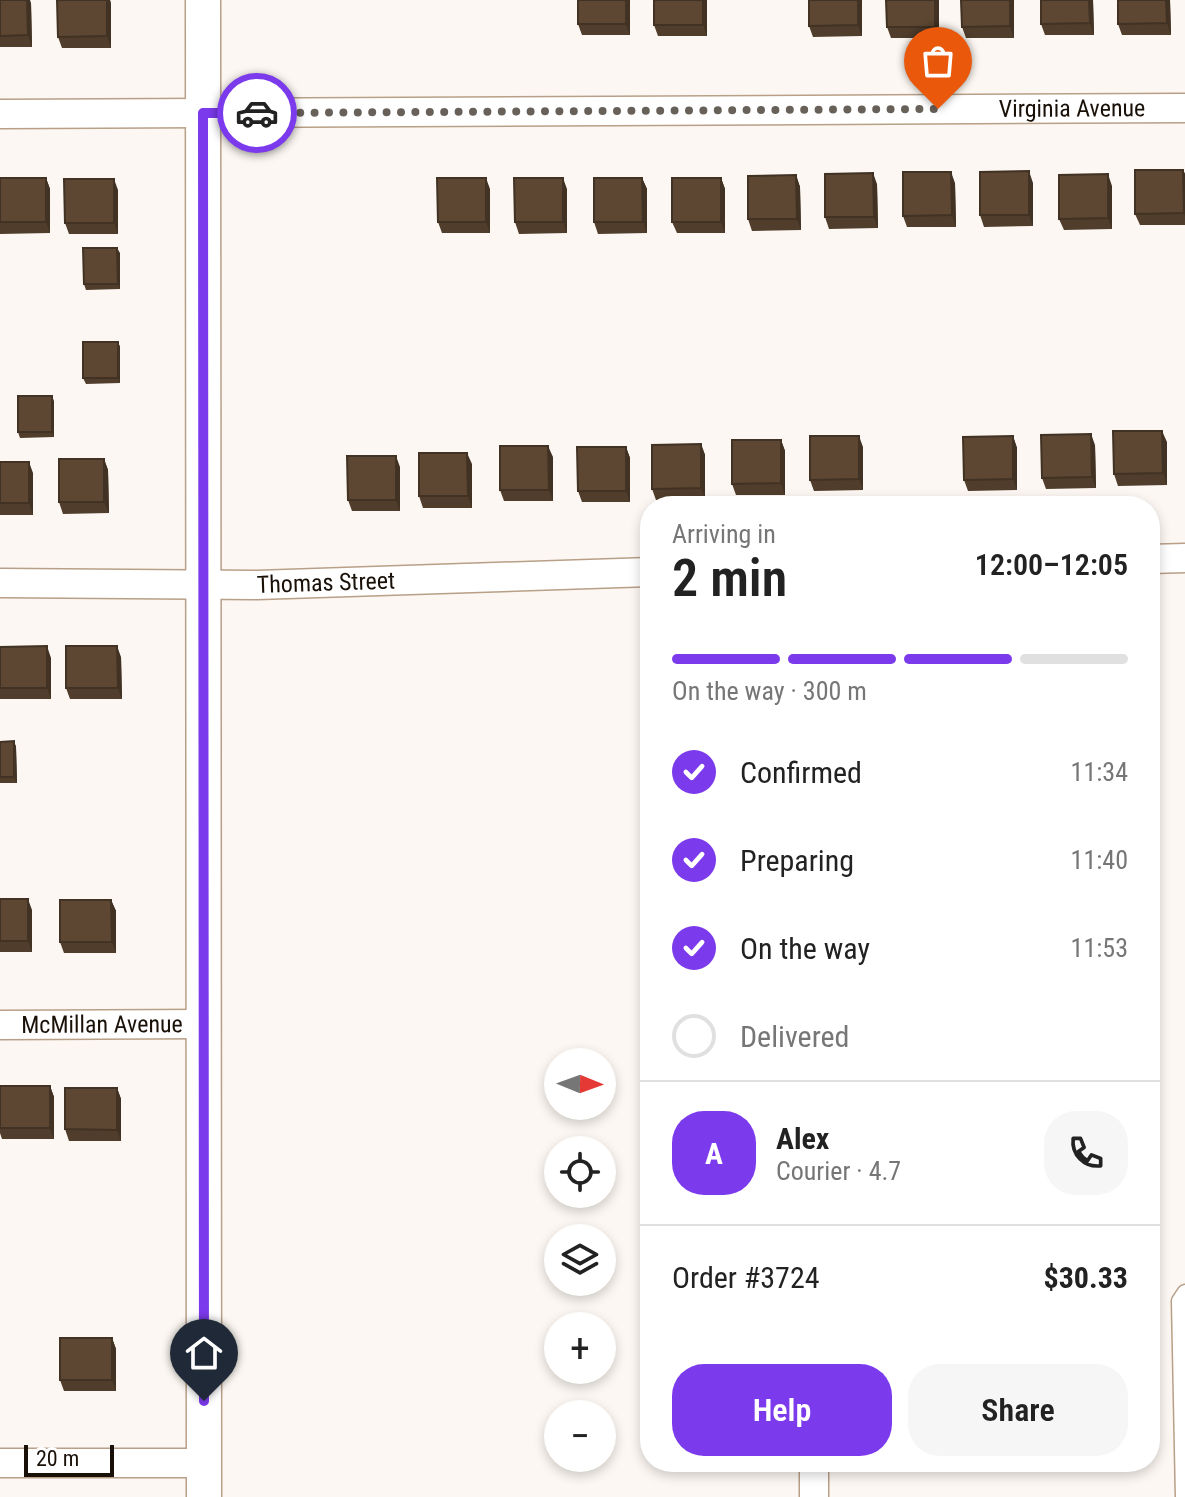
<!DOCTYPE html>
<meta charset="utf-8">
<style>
body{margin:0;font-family:"Roboto Condensed",sans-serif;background:#f6f6f6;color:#222;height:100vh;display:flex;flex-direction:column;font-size:30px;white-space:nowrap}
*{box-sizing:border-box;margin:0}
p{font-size:26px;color:#767676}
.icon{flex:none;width:44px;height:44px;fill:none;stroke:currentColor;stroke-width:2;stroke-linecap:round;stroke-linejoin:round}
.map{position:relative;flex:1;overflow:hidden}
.side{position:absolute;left:640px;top:496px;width:520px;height:976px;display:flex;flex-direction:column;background:#fff;border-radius:32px;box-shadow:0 4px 12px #0003}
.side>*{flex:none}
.needle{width:52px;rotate:91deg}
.buttons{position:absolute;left:544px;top:1048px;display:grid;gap:16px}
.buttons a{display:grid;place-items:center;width:72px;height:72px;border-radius:50%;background:#fff;box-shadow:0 4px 12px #0003;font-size:40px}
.scale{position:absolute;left:24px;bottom:20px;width:90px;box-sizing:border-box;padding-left:8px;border:4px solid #191008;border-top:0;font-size:22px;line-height:28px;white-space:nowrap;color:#191008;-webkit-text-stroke:6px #fff;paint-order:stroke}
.pin{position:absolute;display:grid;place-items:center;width:68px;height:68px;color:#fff;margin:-82px -34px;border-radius:50% 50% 50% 0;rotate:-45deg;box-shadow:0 0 8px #0007}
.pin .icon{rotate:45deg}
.courier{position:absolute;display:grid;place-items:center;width:80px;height:80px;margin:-40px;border:6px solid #7c3aed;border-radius:50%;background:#fff;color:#222;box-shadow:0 2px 10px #0007}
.summary em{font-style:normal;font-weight:600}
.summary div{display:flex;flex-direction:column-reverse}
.summary{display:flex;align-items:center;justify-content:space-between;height:136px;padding:0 32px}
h1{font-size:52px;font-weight:600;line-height:60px}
.bar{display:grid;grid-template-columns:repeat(4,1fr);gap:12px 8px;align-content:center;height:96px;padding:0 32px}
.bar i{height:10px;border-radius:6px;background:#e0e0e0}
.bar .on{background:#7c3aed}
.bar p{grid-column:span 4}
.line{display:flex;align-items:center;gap:20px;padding:0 32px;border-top:2px solid #e0e0e0}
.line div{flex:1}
.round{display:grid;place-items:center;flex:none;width:84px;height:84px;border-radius:32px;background:#f6f6f6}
ol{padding:0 32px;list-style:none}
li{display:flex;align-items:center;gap:24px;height:88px}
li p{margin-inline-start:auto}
li .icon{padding:8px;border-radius:50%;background:#7c3aed;color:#fff;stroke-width:4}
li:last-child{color:#767676}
li i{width:44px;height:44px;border:4px solid #e0e0e0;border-radius:50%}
.action{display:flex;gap:16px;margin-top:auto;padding:16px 32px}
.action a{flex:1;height:92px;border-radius:32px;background:#7c3aed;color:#fff;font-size:32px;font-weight:600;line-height:92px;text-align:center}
.action a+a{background:#f6f6f6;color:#222}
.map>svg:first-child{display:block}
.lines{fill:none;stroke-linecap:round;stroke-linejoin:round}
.service-casing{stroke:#b89f87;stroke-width:17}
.minor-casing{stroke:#b89f87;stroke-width:31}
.tertiary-casing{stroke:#b89f87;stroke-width:37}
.service{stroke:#fff;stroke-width:14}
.minor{stroke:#fff;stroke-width:28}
.tertiary{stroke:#fff;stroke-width:34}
.wall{fill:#503d2b}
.shaded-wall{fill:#413223}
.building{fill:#5d4732;stroke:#413223;stroke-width:2}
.done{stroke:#68615a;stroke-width:8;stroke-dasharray:0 14.4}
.route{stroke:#7c3aed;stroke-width:10}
.labels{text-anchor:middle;stroke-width:8;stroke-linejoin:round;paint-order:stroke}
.street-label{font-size:24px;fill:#191008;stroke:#fff}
</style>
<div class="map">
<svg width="1185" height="1497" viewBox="0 0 1185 1497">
<rect width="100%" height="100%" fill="#fcf7f2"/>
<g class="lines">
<g class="service-casing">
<path id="service" d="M1183 1497 1179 1301 1185 1292"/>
</g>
<g class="minor-casing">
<g id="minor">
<path id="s1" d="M0 114 1185 108"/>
<path d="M1150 559 1185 558"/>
<path id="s2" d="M0 583 257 585 650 572"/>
<path id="s3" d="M0 1025 204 1024"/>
<path d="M814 1462V1497"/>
<path d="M0 1463H204"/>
</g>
</g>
<g class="tertiary-casing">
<path id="tertiary" d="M203 0 204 1497"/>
</g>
<use href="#service" class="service"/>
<use href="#minor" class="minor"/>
<use href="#tertiary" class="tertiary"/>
</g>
<path class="wall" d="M0 0 31 3 32 47H0Z
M57 0H110L111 4V48H62L58 37Z
M630 0V35H582L578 24Z
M707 0V36H658L654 25Z
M809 0H862V36L813 37 809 26Z
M886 0H939V38H891L887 27Z
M961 0H1014V38H966L962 27Z
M1093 0 1094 35H1045L1041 24Z
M1170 0 1171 35H1122L1118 24Z
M1183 170 1185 174V225H1140L1135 214Z
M796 175 800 187 801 230 752 231 748 219Z
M0 178H46L50 189V233L0 234Z
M642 178 647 189V233L598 234 594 222Z
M721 178 725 189V233H677L672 222Z
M955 183 956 227H907L903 216Z
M1033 183V226L984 227 980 215Z
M877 184 878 228 829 229 825 217Z
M1112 186V229L1064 230 1059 219Z
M490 189V233H442L438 222Z
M567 189V233L519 234 515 222Z
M118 190V234H69L65 223Z
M120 253V289L86 290 84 284Z
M118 342 120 347V383L86 384 83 378Z
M54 401V437L20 438 18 432Z
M1013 436 1017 448V490L968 491 964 480Z
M781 440 785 451V495H736L732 484Z
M1167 442V485L1118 486 1114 474Z
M701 444 705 455V499L656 500 652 489Z
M1095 445 1096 488 1046 489 1042 478Z
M626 447 630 458V502H582L578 491Z
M863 447V490L814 491 810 480Z
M553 457V501H504L500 490Z
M104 459 108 470 109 513 63 514 59 502Z
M0 462 33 473V515H0Z
M472 464V508H423L419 496Z
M400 467V511H352L348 500Z
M0 647 51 658V699H0Z
M121 657 122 699H70L66 688Z
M14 741 16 747 17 783H0V742Z
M0 899 32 910V952H0Z
M111 900 116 911V953H64L60 942Z
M0 1086H50L54 1097V1139H2L0 1133Z
M117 1088 121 1099V1141H69L65 1129Z
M112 1338 116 1349V1391H64L60 1380Z"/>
<path class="shaded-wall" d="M27 0H30L31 3 32 47 28 35Z
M107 0H110L111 4V48L107 36Z
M626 0H630V35L626 24Z
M703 0H707V36L703 25Z
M858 0H862V36L858 25Z
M935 0H939V38L935 27Z
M1010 0H1014V38L1010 26Z
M1089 0H1093L1094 35 1090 23Z
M1166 0H1170L1171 35 1167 23Z
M1183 170 1185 174V216L1184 213Z
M1029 171 1033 183V226L1029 215Z
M951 172 955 183 956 227 952 215Z
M873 173 877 184 878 228 874 217Z
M1108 174 1112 186V229L1108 218Z
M796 175 800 187 801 230 797 219Z
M46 178 50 189V233L46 222Z
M486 178 490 189V233L486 222Z
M563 178 567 189V233L563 222Z
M642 178 647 189V233L643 222Z
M721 178 725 189V233L721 222Z
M114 179 118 190V234L114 223Z
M117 248 120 253V289L118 284Z
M118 342 120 347V383L118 378Z
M52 396 54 401V437L52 432Z
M1162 431 1167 442V485L1163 473Z
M1091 434 1095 445 1096 488 1092 477Z
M859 436 863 447V490L859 479Z
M1013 436 1017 448V490L1013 479Z
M781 440 785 451V495L781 483Z
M701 444 705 455V499L701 488Z
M548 446 553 457V501L549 490Z
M626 447 630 458V502L626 491Z
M467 453 472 464V508L468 496Z
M396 456 400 467V511L396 500Z
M104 459 108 470 109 513 104 502Z
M29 462 33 473V515L29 503Z
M47 646 51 658V699L47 688Z
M117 646 121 657 122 699 118 688Z
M14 741 16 747 17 783 14 777Z
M28 899 32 910V952L28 941Z
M111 900 116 911V953L112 942Z
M50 1086 54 1097V1139L50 1128Z
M117 1088 121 1099V1141L117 1130Z
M112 1338 116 1349V1391L112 1380Z"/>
<path class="building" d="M0 0H27L28 35 0 36Z
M57 0H107V36L58 37Z
M578 0H626V24H578Z
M654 0H703V25H654Z
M809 0H858V25L809 26Z
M886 0H935V27H887Z
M961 0H1010V26L962 27Z
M1041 0H1089L1090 23 1041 24Z
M1118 0H1166L1167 23 1118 24Z
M1135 170H1183L1184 213 1135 214Z
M1029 171V215H980V172Z
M903 172H951L952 215 903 216Z
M873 173 874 217H825V174Z
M1108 174V218L1059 219V175Z
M796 175 797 219H748V176Z
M0 178H46V222H0Z
M437 178H486V222H438Z
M514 178H563V222H515Z
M594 178H642L643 222H594Z
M672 178H721V222H672Z
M64 179H114V223H65Z
M83 248H117L118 284H84Z
M83 342H118V378H83Z
M18 396H52V432H18Z
M1113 431H1162L1163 473 1114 474Z
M1091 434 1092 477 1042 478 1041 435Z
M810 436H859V479L810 480Z
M1013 436V479L964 480 963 437Z
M732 440H781V483L732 484Z
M701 444V488L652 489V445Z
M500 446H548L549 490H500Z
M577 447H626V491H578Z
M419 453H467L468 496H419Z
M347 456H396V500H348Z
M59 459H104V502H59Z
M0 462H29V503H0Z
M47 646V688H0V647Z
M66 646H117L118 688H66Z
M14 741V777H0V742Z
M0 899H28V941H0Z
M60 900H111L112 942H60Z
M0 1086H50V1128H0Z
M65 1088H117V1130L65 1129Z
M60 1338H112V1380H60Z"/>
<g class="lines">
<path class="done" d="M257 113 938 109"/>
<path class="route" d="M204 1401 203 113H257"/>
</g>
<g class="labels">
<g class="street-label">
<text dy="8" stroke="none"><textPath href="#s1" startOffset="1072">Virginia Avenue</textPath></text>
<text dy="8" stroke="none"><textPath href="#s2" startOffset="326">Thomas Street</textPath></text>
<text dy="8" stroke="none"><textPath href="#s3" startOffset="102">McMillan Avenue</textPath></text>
</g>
</g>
</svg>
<div class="buttons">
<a><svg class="needle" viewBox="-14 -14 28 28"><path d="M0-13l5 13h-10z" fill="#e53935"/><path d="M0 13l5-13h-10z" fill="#767676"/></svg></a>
<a><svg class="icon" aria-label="locate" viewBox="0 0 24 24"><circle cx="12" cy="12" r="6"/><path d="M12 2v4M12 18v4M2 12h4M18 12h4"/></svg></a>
<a><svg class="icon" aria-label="layers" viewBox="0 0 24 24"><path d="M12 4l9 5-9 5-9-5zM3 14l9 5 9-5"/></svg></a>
<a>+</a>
<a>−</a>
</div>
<div class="scale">20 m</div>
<div class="pin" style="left:938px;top:109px;background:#ea580c"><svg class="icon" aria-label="bag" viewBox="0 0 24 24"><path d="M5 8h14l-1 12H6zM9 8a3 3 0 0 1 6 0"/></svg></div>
<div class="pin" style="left:204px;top:1401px;background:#1f2937"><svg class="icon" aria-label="home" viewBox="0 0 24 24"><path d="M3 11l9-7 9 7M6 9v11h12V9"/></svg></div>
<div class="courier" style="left:257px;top:113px"><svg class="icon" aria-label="car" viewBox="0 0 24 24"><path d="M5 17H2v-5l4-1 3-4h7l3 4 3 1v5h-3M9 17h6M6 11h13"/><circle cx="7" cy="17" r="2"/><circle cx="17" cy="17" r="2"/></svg></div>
<section class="side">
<div class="summary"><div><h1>2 min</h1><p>Arriving in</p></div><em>12:00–12:05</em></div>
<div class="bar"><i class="on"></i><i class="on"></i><i class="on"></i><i></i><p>On the way · 300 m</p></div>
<ol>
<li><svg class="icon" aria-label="check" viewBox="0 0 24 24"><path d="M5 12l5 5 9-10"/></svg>Confirmed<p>11:34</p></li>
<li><svg class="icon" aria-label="check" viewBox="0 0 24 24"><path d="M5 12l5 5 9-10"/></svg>Preparing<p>11:40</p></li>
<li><svg class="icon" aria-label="check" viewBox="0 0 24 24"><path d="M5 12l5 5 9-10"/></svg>On the way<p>11:53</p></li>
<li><i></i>Delivered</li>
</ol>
<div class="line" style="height:144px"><b class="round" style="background:#7c3aed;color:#fff">A</b><div><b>Alex</b><p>Courier · 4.7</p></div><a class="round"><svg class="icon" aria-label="phone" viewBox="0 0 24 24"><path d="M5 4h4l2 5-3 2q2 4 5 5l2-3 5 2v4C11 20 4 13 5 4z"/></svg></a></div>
<div class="line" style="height:104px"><div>Order #3724</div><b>$30.33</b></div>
<div class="action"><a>Help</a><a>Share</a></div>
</section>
</div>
